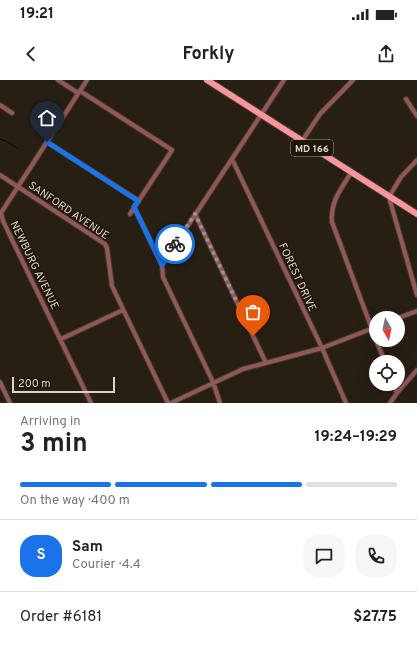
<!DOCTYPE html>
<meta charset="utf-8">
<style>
body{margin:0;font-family:Overpass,sans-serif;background:#f6f6f6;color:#222;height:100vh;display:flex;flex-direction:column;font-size:15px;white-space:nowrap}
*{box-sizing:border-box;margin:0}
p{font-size:13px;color:#767676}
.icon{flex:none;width:22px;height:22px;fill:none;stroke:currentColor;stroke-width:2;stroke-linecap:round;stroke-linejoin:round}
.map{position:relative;height:323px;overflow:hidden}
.side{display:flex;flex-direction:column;background:#fff;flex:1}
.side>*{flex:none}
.needle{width:26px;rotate:171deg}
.fabs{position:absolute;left:369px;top:231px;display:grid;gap:8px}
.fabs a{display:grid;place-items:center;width:36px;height:36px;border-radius:50%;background:#fff;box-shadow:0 4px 16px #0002;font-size:20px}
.scale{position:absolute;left:12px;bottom:10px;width:103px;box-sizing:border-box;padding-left:4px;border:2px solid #d9d3cc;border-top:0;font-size:11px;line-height:14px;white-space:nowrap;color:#d9d3cc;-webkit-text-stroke:3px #1e150b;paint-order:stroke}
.pin{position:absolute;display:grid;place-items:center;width:34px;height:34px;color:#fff;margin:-41px -17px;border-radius:50% 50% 50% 0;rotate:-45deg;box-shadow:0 0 4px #0007}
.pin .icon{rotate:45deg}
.courier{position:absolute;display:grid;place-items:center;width:40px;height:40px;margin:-20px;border:3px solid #1a73e8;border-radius:50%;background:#fff;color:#222;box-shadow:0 1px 5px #0007}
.head em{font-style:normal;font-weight:700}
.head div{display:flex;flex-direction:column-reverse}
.head{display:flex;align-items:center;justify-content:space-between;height:68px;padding:0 20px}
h1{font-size:26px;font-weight:700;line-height:30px}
.bar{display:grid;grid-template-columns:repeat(4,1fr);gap:6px 4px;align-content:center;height:48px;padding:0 20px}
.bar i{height:5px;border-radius:3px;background:#e0e0e0}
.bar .current{background:#1a73e8}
.bar p{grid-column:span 4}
.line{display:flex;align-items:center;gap:10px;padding:0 20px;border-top:1px solid #e0e0e0}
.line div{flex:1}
.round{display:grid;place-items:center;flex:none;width:42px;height:42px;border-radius:16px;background:#f6f6f6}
.status{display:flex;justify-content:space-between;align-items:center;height:28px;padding:0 20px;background:#fff;direction:ltr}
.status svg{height:11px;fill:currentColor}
header{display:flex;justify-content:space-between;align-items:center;height:52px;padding:0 20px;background:#fff;font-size:18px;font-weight:700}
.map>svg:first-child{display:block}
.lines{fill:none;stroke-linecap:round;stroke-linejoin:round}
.stream{stroke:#00090c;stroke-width:1}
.minor-casing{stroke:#433b31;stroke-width:6}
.primary-casing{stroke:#433b31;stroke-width:8}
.minor{stroke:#935759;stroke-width:4}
.primary{stroke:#f99699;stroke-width:6}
.done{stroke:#9b948c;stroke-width:4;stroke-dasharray:0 7.2}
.route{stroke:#1a73e8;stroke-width:5}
.labels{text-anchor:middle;stroke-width:3;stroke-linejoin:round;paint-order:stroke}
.shield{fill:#1e150b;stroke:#a19a92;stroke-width:1}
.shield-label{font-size:10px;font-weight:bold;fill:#d9d3cc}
.street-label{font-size:11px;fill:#d9d3cc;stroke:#1e150b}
</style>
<div class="status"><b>19:21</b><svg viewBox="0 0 49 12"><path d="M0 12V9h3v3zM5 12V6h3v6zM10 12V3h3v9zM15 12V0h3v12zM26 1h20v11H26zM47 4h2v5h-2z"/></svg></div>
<header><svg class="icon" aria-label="back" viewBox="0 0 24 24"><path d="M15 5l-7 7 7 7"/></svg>Forkly<svg class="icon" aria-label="share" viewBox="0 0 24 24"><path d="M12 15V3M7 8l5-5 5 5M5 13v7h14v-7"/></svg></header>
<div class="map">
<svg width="417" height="323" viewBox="0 0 417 323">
<rect width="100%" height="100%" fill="#271e14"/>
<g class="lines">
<path class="stream" d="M288 55 291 57
M0 59 8 62 17 68
M294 59 302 65
M317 74 333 85
M336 87 343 92
M353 98 355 99"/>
<g class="minor-casing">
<path id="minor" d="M58 0 78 13
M87 0 1 133 3 141 91 323
M80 11 172 70 130 134
M406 19 417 36
M0 25 12 33
M302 61 320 34 353 0
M47 62 139 121
M232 79 322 268 346 323
M417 80 401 97 389 117 417 215
M351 93C341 109 330 122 332 142L376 260
M0 95 105 164 107 168 112 206 168 323
M134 127 162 185 163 197 213 302 220 323
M195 134 266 283
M162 185 284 0
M398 238 417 231
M61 259 123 230
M376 260 385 282
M0 302 10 323
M393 304 397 313
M171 323 243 289 322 268 376 247
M390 323 397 313 417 290"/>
</g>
<g class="primary-casing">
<path id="primary" d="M207 0 417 134"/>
</g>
<use href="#minor" class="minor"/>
<use href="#primary" class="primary"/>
</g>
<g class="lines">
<path class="done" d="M175 164 195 134 253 256"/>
<path class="route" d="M47 62 138 121 134 127 162 185 175 164"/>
</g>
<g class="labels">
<rect class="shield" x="291" y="60" width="42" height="16" rx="3"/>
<g class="shield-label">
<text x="312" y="72">MD 166</text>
</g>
<g class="street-label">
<text transform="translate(69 130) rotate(34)" y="4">SANFORD AVENUE</text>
<text transform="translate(35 185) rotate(64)" y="4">NEWBURG AVENUE</text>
<text transform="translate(298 197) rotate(65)" y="4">FOREST DRIVE</text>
</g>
</g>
</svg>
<div class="fabs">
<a><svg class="needle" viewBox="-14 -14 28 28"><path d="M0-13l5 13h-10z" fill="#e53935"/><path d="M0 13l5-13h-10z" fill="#767676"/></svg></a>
<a><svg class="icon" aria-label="locate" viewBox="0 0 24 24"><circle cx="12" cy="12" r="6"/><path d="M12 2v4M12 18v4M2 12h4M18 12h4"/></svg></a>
</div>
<div class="scale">200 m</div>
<div class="pin" style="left:253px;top:256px;background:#ea580c"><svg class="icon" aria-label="bag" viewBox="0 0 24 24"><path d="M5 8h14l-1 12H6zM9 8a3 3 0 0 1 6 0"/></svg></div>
<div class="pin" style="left:47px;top:62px;background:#1f2937"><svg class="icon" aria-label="home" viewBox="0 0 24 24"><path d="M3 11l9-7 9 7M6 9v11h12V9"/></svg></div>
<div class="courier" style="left:175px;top:164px"><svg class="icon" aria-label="bike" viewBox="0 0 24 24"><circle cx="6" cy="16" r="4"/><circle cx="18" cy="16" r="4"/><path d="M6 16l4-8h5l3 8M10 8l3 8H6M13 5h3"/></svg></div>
</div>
<section class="side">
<div class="head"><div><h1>3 min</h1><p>Arriving in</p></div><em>19:24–19:29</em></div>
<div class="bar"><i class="current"></i><i class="current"></i><i class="current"></i><i></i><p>On the way · 400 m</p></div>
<div class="line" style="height:72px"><b class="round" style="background:#1a73e8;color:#fff">S</b><div><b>Sam</b><p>Courier · 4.4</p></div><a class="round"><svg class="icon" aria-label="chat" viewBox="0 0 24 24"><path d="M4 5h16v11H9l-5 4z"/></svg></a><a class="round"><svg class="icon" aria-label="phone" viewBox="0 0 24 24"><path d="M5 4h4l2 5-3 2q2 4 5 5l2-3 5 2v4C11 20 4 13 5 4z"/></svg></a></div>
<div class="line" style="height:52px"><div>Order #6181</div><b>$27.75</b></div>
</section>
